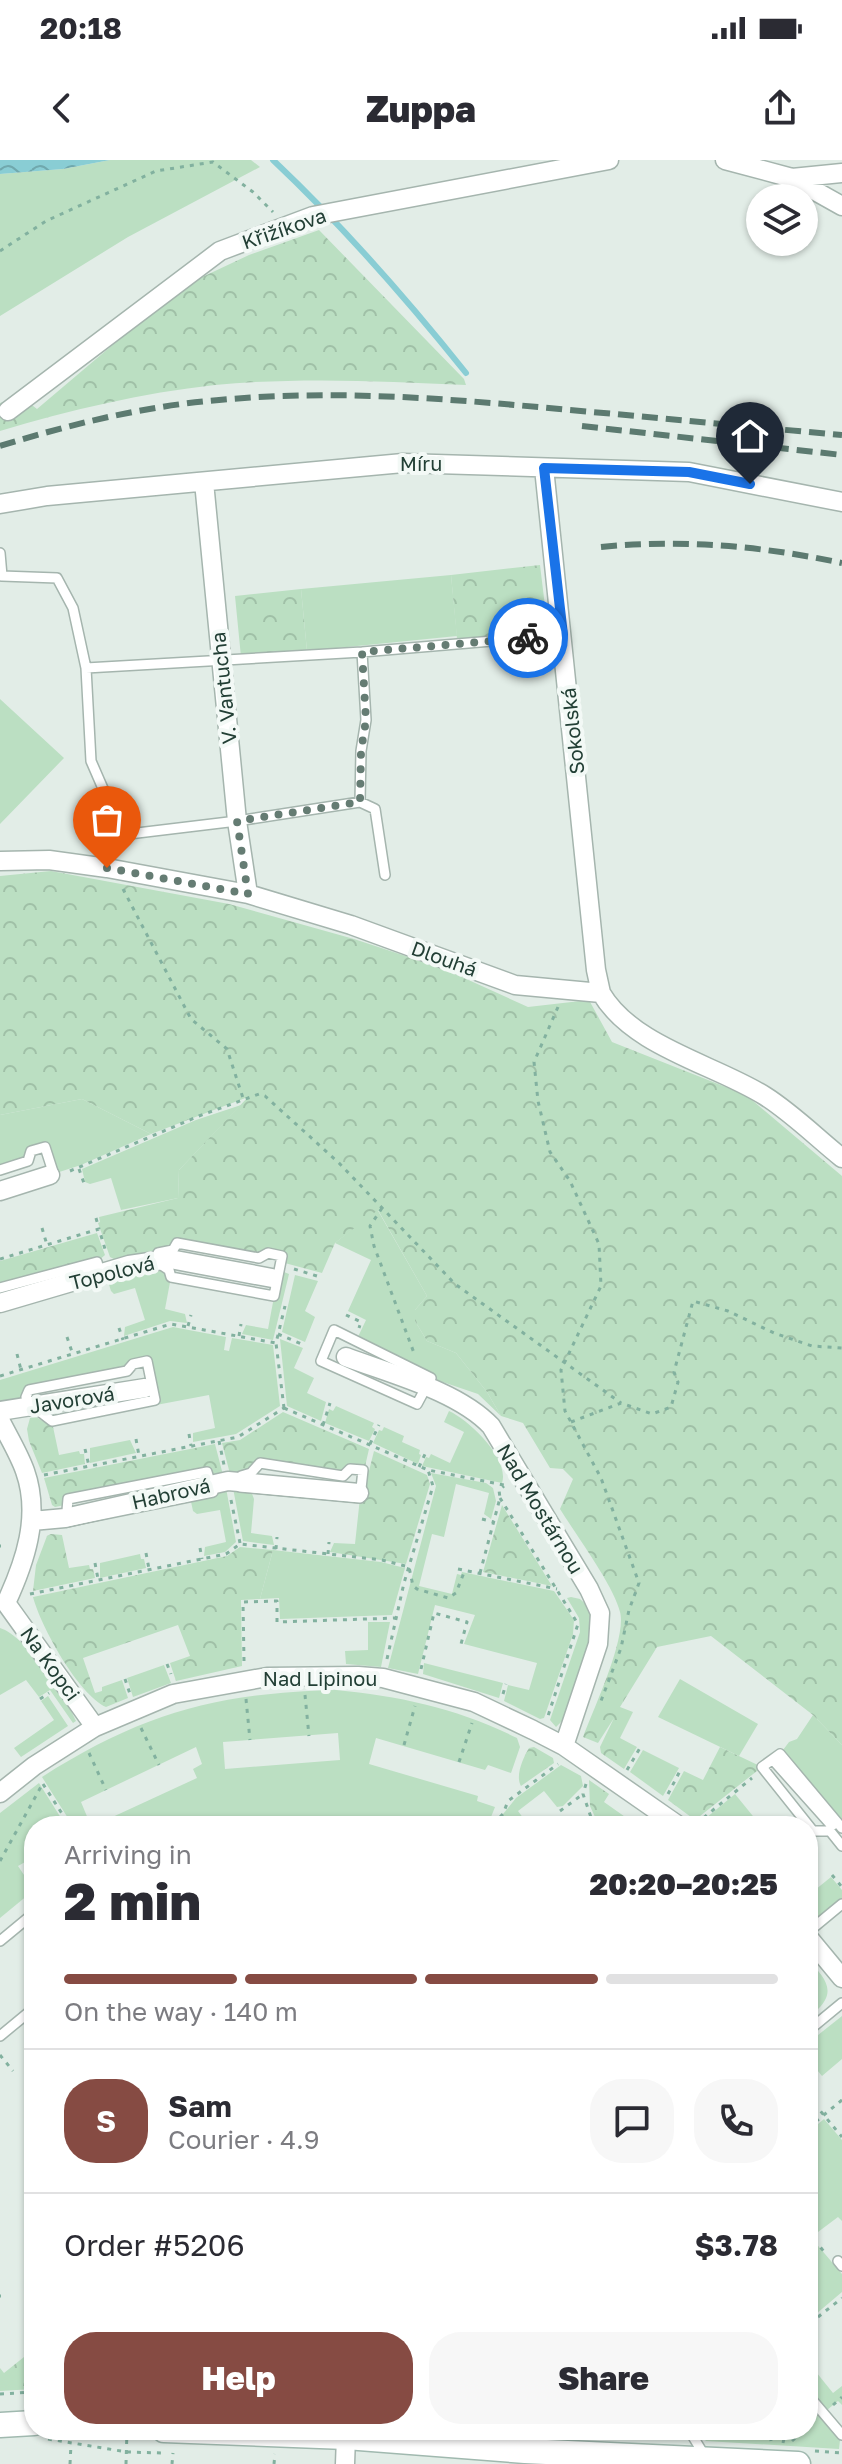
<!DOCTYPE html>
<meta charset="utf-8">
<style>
body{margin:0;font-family:"Golos Text",sans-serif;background:#f7f7f7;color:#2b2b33;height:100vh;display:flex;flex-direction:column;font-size:30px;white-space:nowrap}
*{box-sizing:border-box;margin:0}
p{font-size:26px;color:#7c7c81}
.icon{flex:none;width:44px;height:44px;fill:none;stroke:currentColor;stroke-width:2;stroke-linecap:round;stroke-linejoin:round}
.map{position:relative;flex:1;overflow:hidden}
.panel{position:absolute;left:24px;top:1656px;width:794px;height:624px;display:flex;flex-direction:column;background:#fff;border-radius:32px;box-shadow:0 2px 6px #0004}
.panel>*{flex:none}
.buttons{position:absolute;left:746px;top:24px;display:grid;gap:16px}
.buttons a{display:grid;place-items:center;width:72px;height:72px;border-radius:50%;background:#fff;box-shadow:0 2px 6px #0004;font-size:40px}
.pin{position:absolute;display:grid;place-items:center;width:68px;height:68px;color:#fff;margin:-82px -34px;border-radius:50% 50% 50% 0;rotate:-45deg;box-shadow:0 0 8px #0007}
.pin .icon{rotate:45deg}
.courier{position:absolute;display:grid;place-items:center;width:80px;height:80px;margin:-40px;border:6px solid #1a73e8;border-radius:50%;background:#fff;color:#222;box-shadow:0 2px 10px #0007}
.head em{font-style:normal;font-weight:800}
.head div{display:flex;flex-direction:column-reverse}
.head{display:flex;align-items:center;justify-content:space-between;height:136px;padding:0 40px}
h1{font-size:52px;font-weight:800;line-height:60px}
.bar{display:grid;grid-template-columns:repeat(4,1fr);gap:12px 8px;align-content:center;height:96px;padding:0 40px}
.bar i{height:10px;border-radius:6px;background:#e1e1e2}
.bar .active{background:#864b43}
.bar p{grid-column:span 4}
.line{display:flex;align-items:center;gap:20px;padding:0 40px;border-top:2px solid #e1e1e2}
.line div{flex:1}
.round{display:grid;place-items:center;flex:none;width:84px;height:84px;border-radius:32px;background:#f7f7f7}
.action{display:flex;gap:16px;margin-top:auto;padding:16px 40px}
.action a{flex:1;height:92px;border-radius:32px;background:#864b43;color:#fff;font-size:32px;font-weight:800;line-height:92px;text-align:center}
.action a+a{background:#f7f7f7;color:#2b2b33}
.status{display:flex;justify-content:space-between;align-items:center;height:56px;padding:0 40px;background:#fff;direction:ltr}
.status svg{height:22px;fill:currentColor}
header{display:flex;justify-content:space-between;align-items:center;height:104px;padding:0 40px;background:#fff;font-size:36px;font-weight:800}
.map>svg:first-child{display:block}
.green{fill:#bbdfc2;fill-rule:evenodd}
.forest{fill:url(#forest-crowns)}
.water{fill:url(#water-waves)}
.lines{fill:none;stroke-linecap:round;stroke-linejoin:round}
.stream{stroke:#89cdd4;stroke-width:6}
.lane-casing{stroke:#a5b5ae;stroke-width:12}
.street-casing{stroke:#a5b5ae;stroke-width:21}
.secondary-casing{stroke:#a0b9af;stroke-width:27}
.path{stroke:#82b19f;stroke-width:3;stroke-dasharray:4 6;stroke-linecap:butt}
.lane{stroke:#fff;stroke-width:9}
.street{stroke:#fff;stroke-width:18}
.secondary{stroke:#fff;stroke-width:24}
.rail{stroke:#5c7a70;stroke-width:6;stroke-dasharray:16 8;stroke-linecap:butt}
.done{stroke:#657c73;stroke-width:8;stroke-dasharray:0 14.4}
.route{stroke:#1a73e8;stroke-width:10}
.labels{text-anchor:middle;stroke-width:8;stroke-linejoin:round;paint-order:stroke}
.street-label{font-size:20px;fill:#223f35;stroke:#f3f9f6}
</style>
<div class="status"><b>20:18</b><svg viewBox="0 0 49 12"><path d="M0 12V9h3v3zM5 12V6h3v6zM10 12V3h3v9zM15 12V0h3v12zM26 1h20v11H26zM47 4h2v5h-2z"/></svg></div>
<header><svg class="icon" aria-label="back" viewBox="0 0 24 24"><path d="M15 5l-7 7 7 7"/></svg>Zuppa<svg class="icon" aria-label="share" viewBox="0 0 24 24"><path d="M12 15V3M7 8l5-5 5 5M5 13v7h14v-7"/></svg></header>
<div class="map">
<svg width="842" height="2304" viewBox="0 0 842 2304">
<defs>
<pattern id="forest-crowns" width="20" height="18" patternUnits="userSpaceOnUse" patternTransform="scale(2)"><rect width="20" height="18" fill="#bbdfc2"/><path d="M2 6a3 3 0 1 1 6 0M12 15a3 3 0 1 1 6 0" fill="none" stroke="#a0c0a7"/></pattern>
<pattern id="water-waves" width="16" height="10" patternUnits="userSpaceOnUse" patternTransform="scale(2)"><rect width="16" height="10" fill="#89cdd4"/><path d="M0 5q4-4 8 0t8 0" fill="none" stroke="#70a8ad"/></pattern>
</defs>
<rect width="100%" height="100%" fill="#e2ede7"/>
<path class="green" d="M110 0H251L260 7 128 77 0 156V14L63 9Z
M451 415 457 476 307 491 301 429Z
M0 539 64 598 0 664Z
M82 939 151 974 81 1005 53 1014 45 988 31 991 28 1001 0 1010V955Z
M241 945 179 1010 178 1038 121 1050 111 1018 90 1024 85 1022 82 1009 196 960Z
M377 1049 427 1136 415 1150V1161L427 1181 456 1193 487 1232 501 1256 478 1234 425 1216 356 1181 366 1160 348 1151 371 1100 335 1083Z
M160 1104 171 1117 165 1149 185 1154 187 1163 170 1161 124 1176 125 1167 145 1160 135 1128 114 1134 111 1131 106 1115Z
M279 1110 289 1114 273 1180 242 1174 246 1165 268 1169Z
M295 1115 318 1121 305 1151 315 1157 305 1182 282 1172Z
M173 1167 226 1177 224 1190 229 1191 232 1178 273 1185 280 1246 236 1274 193 1282V1273L215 1268 209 1235 156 1245 147 1201 127 1211 30 1230 21 1242H0V1220Z
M280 1179 303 1188 294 1208 314 1218 307 1233 326 1242 321 1261 287 1246Z
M336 1246 374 1263 372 1267 375 1269 369 1281 325 1263 329 1249 333 1251Z
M449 1251C469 1260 510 1299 502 1323L422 1306 426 1297 429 1298 431 1294 450 1303 464 1272 444 1262Z
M384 1267 404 1276 402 1282 420 1290 419 1294 421 1295 418 1304 373 1283 379 1270 382 1271Z
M130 1280 136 1293 90 1303V1288Z
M431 1313 486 1323 493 1328 496 1341 491 1359 484 1354 489 1333 456 1324 444 1377 432 1374 419 1426 452 1434 457 1414 461 1415 462 1412 554 1431 574 1460 573 1474 544 1558 540 1559 504 1541 508 1525 529 1530 537 1503 464 1484 475 1455 435 1445 418 1514 388 1508 436 1326Z
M226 1328 236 1382 225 1392 204 1396 205 1387 226 1382 220 1350 197 1354 193 1351 190 1337Z
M233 1328 251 1331 254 1339 251 1373 272 1376 274 1385 243 1381Z
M273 1390 381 1402 405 1408 392 1455 280 1459 279 1438 260 1439Z
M140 1394 141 1399H144L146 1408 100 1418V1403Z
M571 1437 580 1439 591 1449 593 1474 567 1556 556 1567 550 1560 580 1472 579 1458 567 1438Z
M368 1462H390L381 1507 346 1504 345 1491 368 1490Z
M0 1468C26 1476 66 1536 76 1561L73 1563 50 1530 39 1537 26 1520 0 1535Z
M424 1503 503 1523 499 1538 423 1514Z
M164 1505 171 1523 133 1537 127 1518Z
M680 1519 758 1564 739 1596 658 1557Z
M336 1530C400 1536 459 1549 517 1578L520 1587 511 1613 488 1605 485 1610 376 1578 369 1604 478 1636 477 1641 495 1647 491 1657 476 1660 323 1657 285 1666H93L197 1618 193 1609 202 1604 196 1587 81 1642 91 1666H73L42 1617C143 1553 217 1533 336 1530ZM338 1573 340 1600 225 1609 223 1582Z
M48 1536 68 1566 21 1597 14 1588 54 1560 41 1541Z
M813 1555 842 1585V1668L780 1594 789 1582 797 1579Z
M643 1590 679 1608 663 1636 630 1612Z
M561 1605 581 1616 583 1626 563 1646 557 1647 544 1631 518 1651 529 1666H450L499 1659 516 1638Z
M39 1623 66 1666H34V1697L18 1706 34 1730 0 1758V1653Z
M735 1634 761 1666H703L700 1663Z
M831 1717 842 1730V1739L813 1763 808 1759V1722L815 1730Z
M808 1800C824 1817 839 1831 815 1852L818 1856 808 1864Z
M842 1856V1899L822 1916 808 1899V1883Z
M824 1959 842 1980V2061L838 2057 814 2075 808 2068V1991L812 1982 811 1970Z
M808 2074 842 2114V2132L816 2154 808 2145Z
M808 2202 833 2233 842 2226V2245L838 2241 827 2250 808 2227Z
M808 2242 840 2280 839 2289 706 2281 696 2270H808Z
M520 2270H681L679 2280Z"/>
<path class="forest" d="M319 70 464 219 466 225C383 221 298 217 215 225 142 233 70 250 0 271V243L20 236 37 249 181 127 249 95Z
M540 405 548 471 457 479 451 415Z
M301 429 307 491 241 497 235 436Z
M51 711 229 744 354 779 442 808 528 847 589 840 612 882 746 935 842 1016V1585L813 1555 711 1476 657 1487 620 1547 633 1552 620 1578 637 1587 624 1609 601 1593 600 1587 614 1558 598 1583 583 1577C593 1550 627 1478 620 1452 614 1426 576 1375 560 1349L573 1319 563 1309 550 1308 523 1263 501 1256 487 1232 456 1193 427 1181 415 1161V1150L427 1136 378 1050 335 1083 322 1113 281 1102 282 1096 259 1098 177 1083 173 1090 116 1100 110 1097 98 1063 100 1062 99 1057 178 1038 179 1010 248 937 151 974 82 939 0 955V716Z
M97 1073 105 1095 97 1102 0 1128V1101Z
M283 1252 369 1289 364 1311H369L374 1291 427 1315 430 1324 406 1404 330 1392 334 1383 355 1384 363 1310 343 1316 260 1303 251 1313 230 1314 222 1283 240 1280Z
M36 1257 46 1263 52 1262 59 1295 79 1291 80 1294H84L85 1304 42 1313 29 1281 27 1269 30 1258Z
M215 1284 223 1315H210L55 1347 52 1345 44 1318Z
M502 1345 552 1426 483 1412Z
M51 1374 62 1375 69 1408 89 1405 90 1409H93L95 1418 33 1431 36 1405 47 1376Z
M240 1387 273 1390 260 1439 241 1440 242 1506 176 1521 170 1503 190 1496 178 1465 83 1498 95 1533 102 1531V1527L122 1520 128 1538 106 1547C78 1534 41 1467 33 1437L227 1396Z
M534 1587 553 1598 554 1603 521 1626C515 1616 523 1598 529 1588Z
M720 1587 762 1607 695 1660 668 1640 684 1611 703 1620Z
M589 1620 609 1634 604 1642 638 1666H599L590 1646Z
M333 1659 349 1658 460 1660 430 1666H344Z
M34 2189V2202L31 2204 34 2208V2229L0 2231V2208L4 2213Z"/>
<path class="water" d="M0 0H110L63 9 0 14Z"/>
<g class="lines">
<path class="stream" d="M273 0C343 66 406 138 466 213"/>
<g class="lane-casing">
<path id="lane" d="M0 393 2 416 57 418 73 448 86 508 91 601 111 647 129 674 237 661 360 642 375 649 385 715
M86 508 362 492 563 475
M360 642 361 591 366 560 362 492
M0 1010 28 1001 31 991 45 987 54 1015
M177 1083 259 1098 268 1093 282 1096 274 1136 171 1117 169 1110 160 1104 158 1093 173 1090Z
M0 1128 97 1102 101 1116
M334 1170 431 1218 417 1244 321 1201Z
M147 1201 155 1240 52 1261 39 1251H30L26 1237 29 1230 127 1211 133 1204Z
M260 1303 343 1316 350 1309 363 1310 360 1338 240 1327 241 1316 251 1313Z
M207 1312 213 1332 66 1362 68 1339Z
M773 1600 832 1666
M842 1668 780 1594 762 1607 813 1671H830L842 1686
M808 1772 842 1744
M0 1781 34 1753
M808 1871 842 1843
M0 1876 34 1848
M838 2101 842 2106
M808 2235 842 2275
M689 2270 706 2298"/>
</g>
<g class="street-casing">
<path id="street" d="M725 0 792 18 842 46
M792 18 842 13
M8 251 220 91 313 56 609 0
M544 308 596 810 601 833
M204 322 237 661 248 734
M0 344 47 336 403 303 689 312 842 342
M0 701 49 700 107 708 248 734 351 765 515 825 601 833C633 887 714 904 765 936 792 953 817 978 842 998
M0 1031 50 1015
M0 1143 129 1105 170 1099 272 1118
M346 1197C391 1214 458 1231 491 1266L589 1429 600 1453 598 1484 564 1586
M0 1251 145 1228
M0 1260C8 1276 19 1294 25 1311 41 1356 25 1402 6 1443L95 1567
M32 1361 65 1358 228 1321 359 1333
M0 1633 34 1606 95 1567 173 1534 267 1517 358 1516 383 1518 474 1542 533 1570 564 1586 679 1666
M808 1777 842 1818
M343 2270 346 2277 345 2304
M508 2270 525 2291"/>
</g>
<g class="secondary-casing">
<path id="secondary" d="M0 2265 34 2263
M164 2270 346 2277 525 2291 798 2304"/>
</g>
<path class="path" d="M0 91 46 61 156 11 213 2 253 32 273 52
M123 729 191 859 227 889 244 941
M558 847 534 902 538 941 550 992 570 1021 599 1084 601 1126 561 1210 565 1251 601 1318 639 1423 629 1450 621 1488 601 1541
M79 1009 85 1026
M70 1011 199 956 259 934 265 936 339 1003 455 1124 621 1243
M382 1048 370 1066 374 1086 414 1193
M96 1058 99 1069
M42 1068 47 1085
M0 1099 99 1069 105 1089
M294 1109 320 1117
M346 1155 361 1162 359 1168
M188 1166 191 1155
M119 1168 123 1180
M278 1174 304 1185
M239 1176 241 1164
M67 1177 73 1195
M17 1194 21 1210
M0 1216 171 1164 276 1183
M284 1248 428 1310 504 1325
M284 1248 276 1183 285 1146
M571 1262 621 1243 652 1254 671 1247 678 1222 674 1212 693 1141 728 1151 774 1173 812 1186 842 1188
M323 1265 330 1243
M189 1274 191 1286
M136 1279 139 1296
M219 1281 224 1305
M370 1284 379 1265
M85 1289 89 1306
M419 1307 426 1292
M44 1315 238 1277 284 1248
M500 1338 578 1464 548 1556
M231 1340 240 1383
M482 1359 494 1362
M0 1386H1
M200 1388 202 1399
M276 1389 277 1377
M146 1393 149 1409
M328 1394 329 1382
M95 1403 98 1419
M458 1409 557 1429
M480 1413 500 1338 499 1330 504 1326
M30 1434 226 1394 240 1384 382 1400 409 1407 413 1426 417 1429 448 1438 456 1433 465 1410
M387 1499 404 1423 433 1326 428 1310
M244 1501 243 1442 277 1441V1462L396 1458
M167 1504 171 1514
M421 1509 434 1453 467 1462 461 1484
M125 1519 130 1534
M503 1534 506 1524
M305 1535 309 1576
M40 1539 49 1533
M246 1539 250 1580
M141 1568 159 1605
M404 1585 415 1546
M89 1593 106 1630
M459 1602 472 1563
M627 1610 640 1588
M43 1624 70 1666
M586 1624 583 1634 594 1666
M668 1634 681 1609
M560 1651 583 1634
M696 1664 752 1618
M295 1666 326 1659 342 1666
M441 1666 499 1658 503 1654 508 1641 558 1604
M0 1701 43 1623
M832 1715 842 1727
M0 1895 13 1911
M808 1903 818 1915 808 1924
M25 1927 34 1937
M808 1936 842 1977
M808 1968 842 1940
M808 2072 826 2094
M28 2114 34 2110
M0 2136H1
M818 2157 842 2138
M0 2234 34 2232
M833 2245 842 2237
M770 2270 771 2281
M48 2279 127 2292 163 2293
M792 2281 804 2270
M783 2283 786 2270
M815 2291 842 2293
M70 2304 71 2284
M126 2304 127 2270
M172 2304 173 2293
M274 2304 275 2294"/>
<use href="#lane" class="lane"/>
<use href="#street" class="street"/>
<use href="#secondary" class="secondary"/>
<path class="rail" d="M582 266 842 295
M0 286C71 264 145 246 219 240 337 229 453 239 570 250 661 258 751 267 842 275
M601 387C682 379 762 386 842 403"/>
</g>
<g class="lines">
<path class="done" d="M107 708 248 734 237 661 360 642 361 591 366 560 362 492 528 478"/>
<path class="route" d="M528 478 563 475 544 308 689 312 750 324"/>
</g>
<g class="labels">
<g class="street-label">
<text transform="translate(284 69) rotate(-19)" y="7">Křižíkova</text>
<text x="421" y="311">Míru</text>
<text transform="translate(224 528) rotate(-96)" y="7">V. Vantucha</text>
<text transform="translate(573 571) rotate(-96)" y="7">Sokolská</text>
<text transform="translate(444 799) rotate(20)" y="7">Dlouhá</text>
<text transform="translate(112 1113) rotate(-14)" y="7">Topolová</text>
<text transform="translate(72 1240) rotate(-9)" y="7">Javorová</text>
<text transform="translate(171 1334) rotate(-13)" y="7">Habrová</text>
<text transform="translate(540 1349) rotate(59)" y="7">Nad Mostárnou</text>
<text transform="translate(50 1504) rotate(54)" y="7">Na Kopci</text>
<text x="320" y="1526">Nad Lipinou</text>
</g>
</g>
</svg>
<div class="buttons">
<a><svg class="icon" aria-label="layers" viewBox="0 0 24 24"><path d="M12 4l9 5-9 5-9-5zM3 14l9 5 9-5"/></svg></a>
</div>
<div class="pin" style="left:107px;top:708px;background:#ea580c"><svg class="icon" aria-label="bag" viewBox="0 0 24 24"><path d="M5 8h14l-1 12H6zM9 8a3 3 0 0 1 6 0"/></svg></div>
<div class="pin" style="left:750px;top:324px;background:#1f2937"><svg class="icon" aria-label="home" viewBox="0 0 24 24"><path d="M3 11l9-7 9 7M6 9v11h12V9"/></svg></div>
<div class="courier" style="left:528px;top:478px"><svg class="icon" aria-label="bike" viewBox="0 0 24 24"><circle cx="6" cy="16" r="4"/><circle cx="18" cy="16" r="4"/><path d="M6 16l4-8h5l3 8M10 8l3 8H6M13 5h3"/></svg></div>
<section class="panel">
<div class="head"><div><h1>2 min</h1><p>Arriving in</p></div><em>20:20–20:25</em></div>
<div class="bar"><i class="active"></i><i class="active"></i><i class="active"></i><i></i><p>On the way · 140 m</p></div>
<div class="line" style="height:144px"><b class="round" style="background:#864b43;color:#fff">S</b><div><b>Sam</b><p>Courier · 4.9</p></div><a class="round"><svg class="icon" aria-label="chat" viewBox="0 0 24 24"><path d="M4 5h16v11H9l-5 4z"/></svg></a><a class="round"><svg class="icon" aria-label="phone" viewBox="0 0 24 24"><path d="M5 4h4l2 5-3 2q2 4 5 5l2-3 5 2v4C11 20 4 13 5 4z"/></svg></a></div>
<div class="line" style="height:104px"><div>Order #5206</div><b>$3.78</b></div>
<div class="action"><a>Help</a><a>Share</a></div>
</section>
</div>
